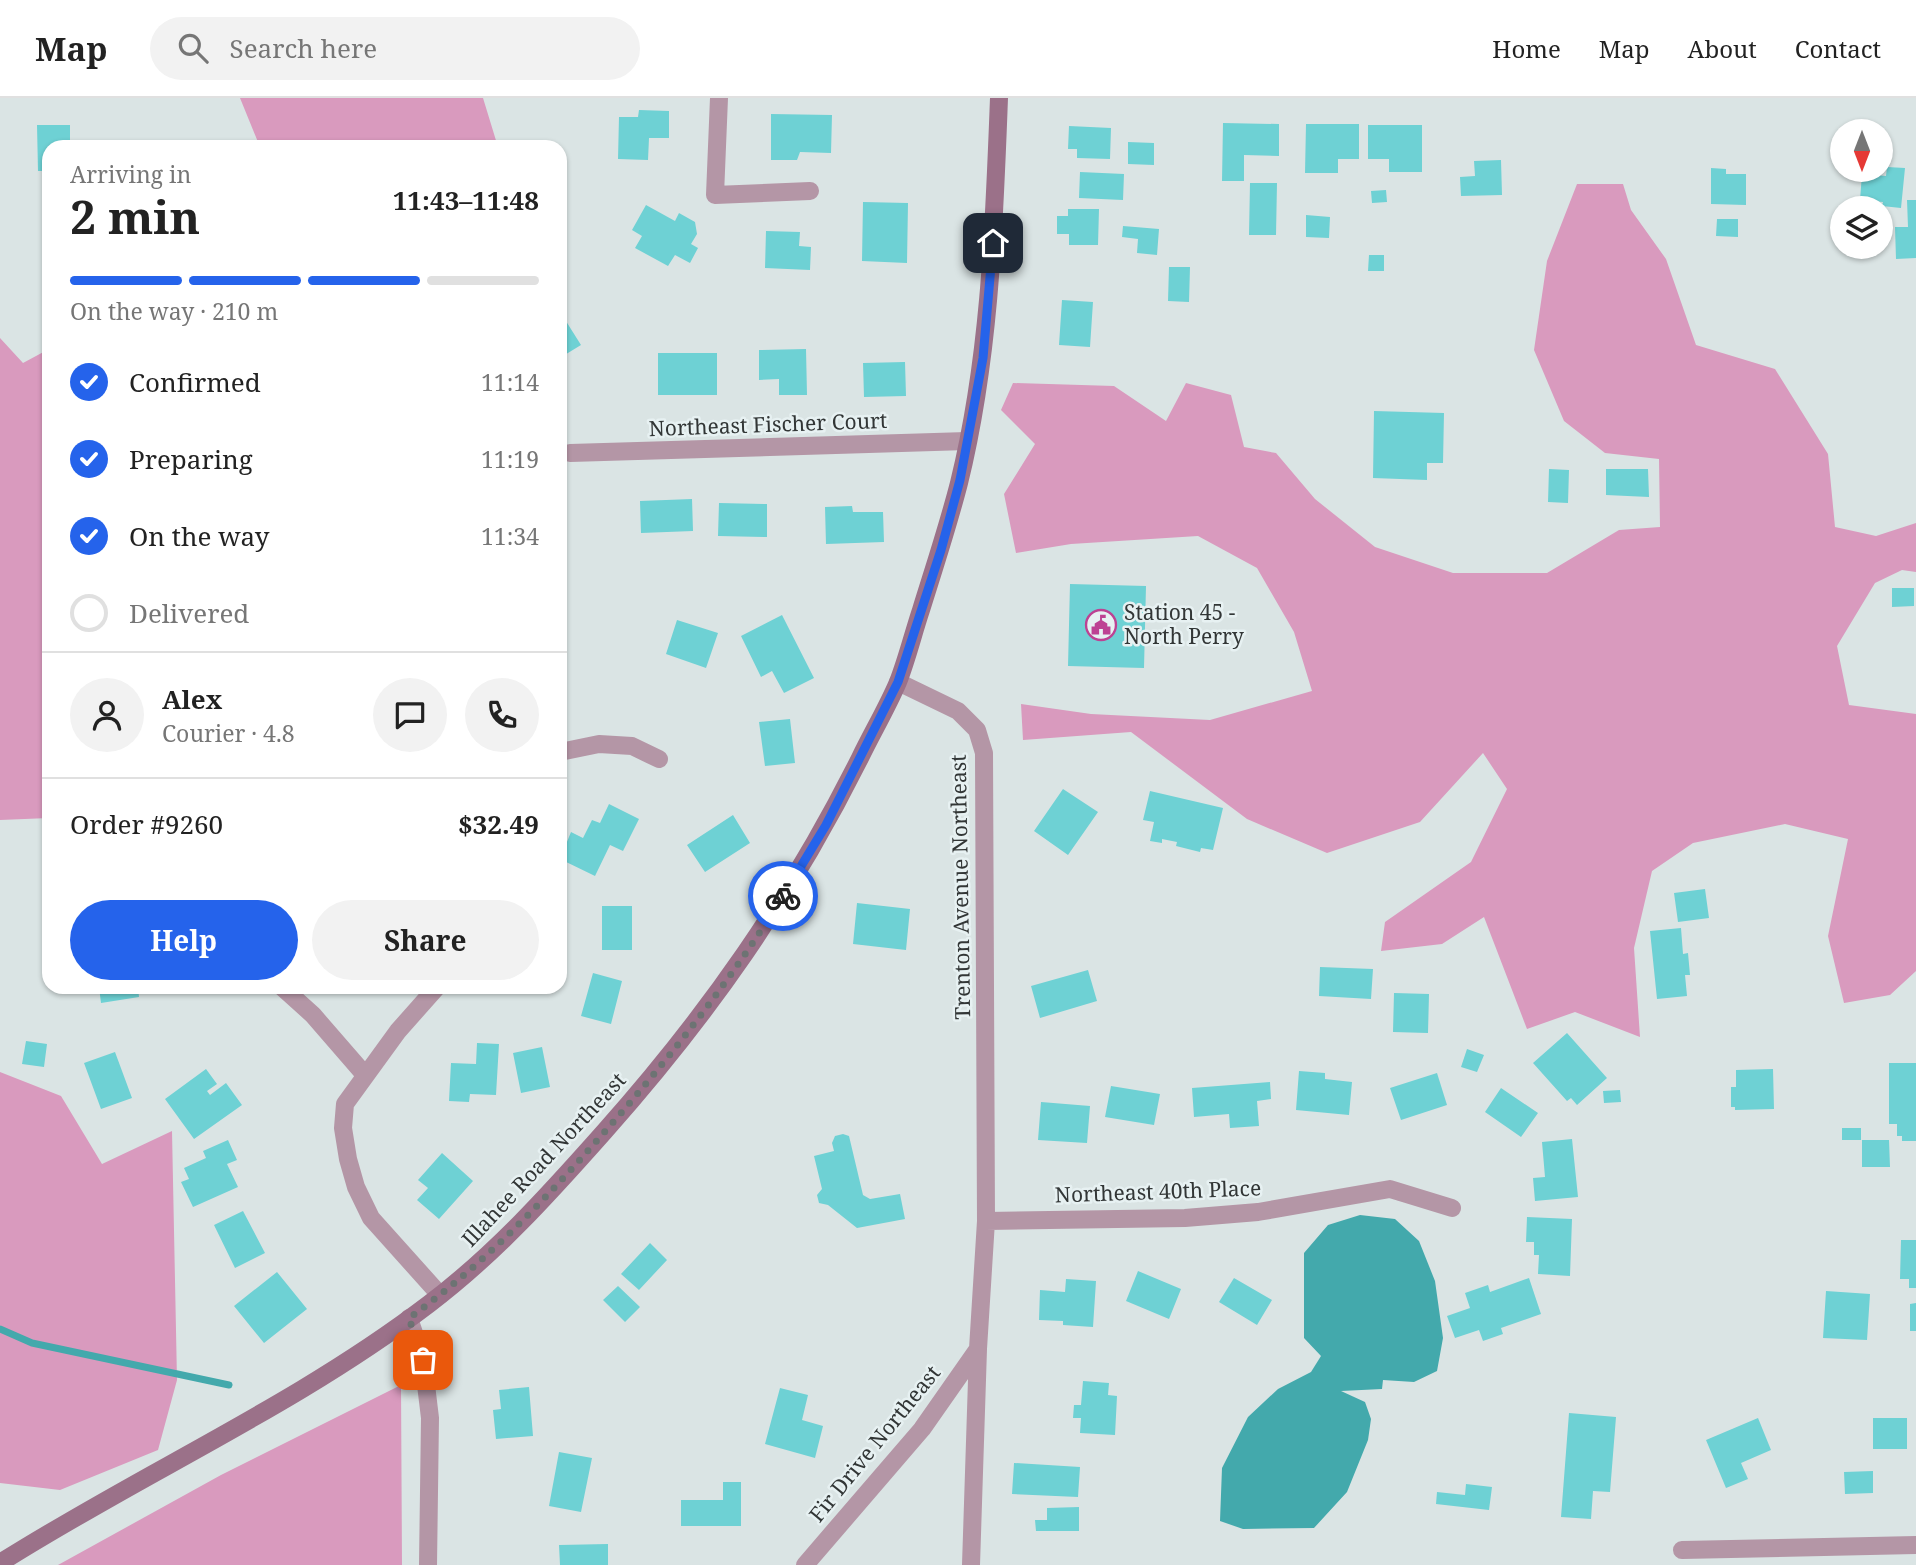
<!DOCTYPE html>
<meta charset="utf-8">
<style>
body{margin:0;font-family:"Noto Serif",serif;background:#f2f2f2;color:#222;height:100vh;display:flex;flex-direction:column;font-size:26px;white-space:nowrap}
*{box-sizing:border-box;margin:0}
p{font-size:23px;color:#767676}
.icon{flex:none;width:38px;height:38px;fill:none;stroke:currentColor;stroke-width:2;stroke-linecap:round;stroke-linejoin:round}
.map{position:relative;flex:1;overflow:hidden}
.side{position:absolute;left:42px;top:42px;width:525px;height:854px;display:flex;flex-direction:column;background:#fff;border-radius:21px;box-shadow:0 2px 5px #0004}
.side>*{flex:none}
.needle{width:46px;rotate:180deg}
.fabs{position:absolute;left:1830px;top:21px;display:grid;gap:14px}
.fabs a{display:grid;place-items:center;width:63px;height:63px;border-radius:50%;background:#fff;box-shadow:0 2px 5px #0004;font-size:35px}
.pin{position:absolute;display:grid;place-items:center;width:60px;height:60px;color:#fff;margin:-30px;border-radius:14px;box-shadow:0 4px 10px #0006}
.courier{position:absolute;display:grid;place-items:center;width:70px;height:70px;margin:-35px;border:5px solid #2563eb;border-radius:50%;background:#fff;color:#222;box-shadow:0 2px 9px #0007}
.overview em{font-style:normal;font-weight:700}
.overview div{display:flex;flex-direction:column-reverse}
.overview{display:flex;align-items:center;justify-content:space-between;height:119px;padding:0 28px}
h1{font-size:46px;font-weight:700;line-height:52px}
.bar{display:grid;grid-template-columns:repeat(4,1fr);gap:10px 7px;align-content:center;height:84px;padding:0 28px}
.bar i{height:9px;border-radius:5px;background:#e0e0e0}
.bar .on{background:#2563eb}
.bar p{grid-column:span 4}
.line{display:flex;align-items:center;gap:18px;padding:0 28px;border-top:2px solid #e0e0e0}
.line div{flex:1}
.round{display:grid;place-items:center;flex:none;width:74px;height:74px;border-radius:37px;background:#f2f2f2}
ol{padding:0 28px;list-style:none}
li{display:flex;align-items:center;gap:21px;height:77px}
li p{margin-inline-start:auto}
li .icon{padding:7px;border-radius:50%;background:#2563eb;color:#fff;stroke-width:4}
li:last-child{color:#767676}
li i{width:38px;height:38px;border:4px solid #e0e0e0;border-radius:50%}
.button{display:flex;gap:14px;margin-top:auto;padding:14px 28px}
.button a{flex:1;height:80px;border-radius:42px;background:#2563eb;color:#fff;font-size:28px;font-weight:700;line-height:80px;text-align:center}
.button a+a{background:#f2f2f2;color:#222}
header{display:flex;align-items:center;gap:42px;box-sizing:border-box;height:98px;padding:0 35px;background:#fff;border-bottom:2px solid #e0e0e0}
header strong{font-size:33px}
nav{display:flex;gap:38px;margin-inline-start:auto;font-size:24px}
.search{width:490px;height:63px;background:#f2f2f2;display:flex;align-items:center;gap:18px;box-sizing:border-box;padding:0 24px;border-radius:38px;color:#767676;font-size:26px}
.map>svg:first-child{display:block}
.green{fill:#d99abe}
.water{fill:#43a9ac}
.lines{fill:none;stroke-linecap:round;stroke-linejoin:round}
.stream{stroke:#43a9ac;stroke-width:7}
.building{fill:#6ed1d4}
.street{stroke:#b496a6;stroke-width:18}
.secondary{stroke:#9b7189;stroke-width:18}
.done{stroke:#6d7373;stroke-width:7;stroke-dasharray:0 12.6}
.route{stroke:#2563eb;stroke-width:9}
.labels{text-anchor:middle;stroke-width:5;stroke-linejoin:round;paint-order:stroke}
.street-label{font-size:21px;fill:#323636;stroke:#e7f1f2}
.poi-label{font-size:21px;fill:#323636;stroke:#e7f1f2;text-anchor:start}
</style>
<header>
<strong>Map</strong>
<div class="search"><svg class="icon" aria-label="search" viewBox="0 0 24 24"><circle cx="10" cy="10" r="6"/><path d="M15 15l6 6"/></svg>Search here</div>
<nav><a>Home</a><a>Map</a><a>About</a><a>Contact</a></nav>
</header>
<div class="map">
<svg width="1916" height="1467" viewBox="0 0 1916 1467">
<rect width="100%" height="100%" fill="#dae4e4"/>
<path class="green" d="M240 0H483L498 49H260Z
M1577 86H1623L1631 112 1666 161 1696 247 1775 271 1828 356 1835 429 1876 438 1916 425V474L1902 472 1875 485 1837 548 1849 607 1916 616V873L1890 897 1844 905 1828 838 1848 741 1785 726 1693 745 1652 773 1634 850 1640 939 1575 914 1527 931 1484 819 1442 846 1381 853 1385 824 1471 764 1507 691 1483 655 1420 724 1327 755 1247 721 1131 634 1023 642 1021 606 1091 616 1210 622 1312 593 1294 534 1257 470 1198 438 1071 446 1016 455 1004 396 1035 346 1001 312 1013 285 1114 288 1166 323 1186 285 1231 297 1244 349 1276 355 1315 401 1375 449 1453 475H1547L1619 432 1660 429 1659 361 1605 355 1564 323 1534 252 1547 163Z
M0 240 23 265 49 251V720L0 722Z
M0 974 61 998 102 1066 172 1033 177 1282 158 1352 60 1392 0 1385Z
M401 1287 402 1467H58L221 1377Z"/>
<path class="water" d="M1360 1117 1395 1121 1419 1143 1435 1183 1443 1240 1437 1273 1414 1284 1383 1282 1382 1291 1341 1293 1365 1304 1371 1321 1368 1342 1347 1394 1314 1430 1243 1431 1220 1423 1222 1370 1248 1319 1278 1291 1311 1274 1321 1258 1304 1240V1155L1328 1127Z"/>
<g class="lines">
<path class="stream" d="M0 1231 32 1245 229 1287"/>
</g>
<path class="building" d="M639 12 669 13V40H649L648 62 618 61 619 19H638Z
M771 16 832 17 831 55 800 54 797 62H771Z
M1223 25 1279 26V58L1244 57V83H1222Z
M1306 26H1359V61H1338V75H1305Z
M37 27H70V49H49V73H38Z
M1368 27H1422V74H1389V61H1368Z
M1069 28 1111 30 1110 61 1077 60V51H1068Z
M1128 44 1154 45V67L1128 66Z
M1501 62 1502 97 1461 98 1460 79 1475 78 1474 63Z
M1887 69 1905 70 1901 110 1882 108 1883 104 1860 102 1862 76 1886 78Z
M1711 70 1726 71V76H1746V107L1711 106Z
M1080 74 1124 76 1123 102 1079 100Z
M1250 85H1277L1276 137H1249Z
M1386 92 1387 104 1372 105 1371 93Z
M1907 102H1916V160L1896 161 1895 129H1908Z
M863 104 908 105 907 165 862 163Z
M646 107 675 123 679 115 695 124 697 136 691 146 698 150 690 165 675 157 668 168 635 150 642 138 632 132Z
M1068 111H1099L1098 147H1069V136H1057V118H1068Z
M1306 117 1330 119 1329 140 1306 139Z
M1717 121H1738V139L1716 138Z
M1123 128 1159 131 1157 157 1137 155 1138 141 1122 139Z
M766 133 800 134 799 148 811 149 810 172 765 170Z
M1369 157H1384V173H1368Z
M1169 169H1190L1189 204 1168 203Z
M1062 202 1093 204 1090 249 1059 247Z
M564 220 581 247 563 258 566 263 560 267V223Z
M806 251 807 297H779V281L759 282V252Z
M658 255H717V297H658Z
M905 264 906 298 864 299 863 265Z
M1374 313 1444 315 1443 365H1427V382L1373 380Z
M1549 371 1569 372 1568 405 1548 404Z
M1606 371H1648L1649 399 1606 397Z
M692 401 693 433 641 435 640 403Z
M719 405 767 406V439L718 438Z
M852 408 853 414H883L884 444 826 446 825 409Z
M1070 486 1146 488 1144 570 1068 568Z
M1892 490H1914V508L1892 509Z
M782 517 814 580 784 595 772 573 761 579 741 538Z
M677 522 718 535 706 570 666 556Z
M790 621 795 665 765 668 759 624Z
M1063 691 1098 714 1068 757 1034 733Z
M1150 693 1223 710 1213 752 1201 750 1200 754 1176 748 1177 744 1162 741V745L1150 743 1154 724 1143 722Z
M609 706 639 721 623 753 610 747 595 778 560 761 571 734 583 740 592 722 600 725Z
M733 717 750 745 705 774 687 747Z
M1705 791 1709 820 1678 824 1674 795Z
M857 805 910 811 906 852 853 846Z
M602 808H632V852H602Z
M1681 830 1683 856 1688 855 1690 877H1685L1687 898 1657 901 1650 833Z
M1320 869 1373 871 1371 901 1319 898Z
M1088 872 1097 903 1040 920 1031 888Z
M593 875 622 883 611 926 581 918Z
M99 889H138L139 899 101 905Z
M1394 895 1429 896 1428 935 1393 934Z
M1567 935 1607 980 1577 1007 1571 1000 1567 1003 1533 965Z
M26 943 47 946 44 969 22 966Z
M477 945 499 946 496 997 470 996 469 1004 449 1003 451 965 476 966Z
M542 949 550 989 521 995 513 955Z
M1467 951 1484 957 1477 974 1461 969Z
M115 954 132 1000 101 1011 84 965Z
M1889 965H1916V1043H1902V1038H1897V1026H1889Z
M206 971 217 986 207 993 210 997 226 985 242 1007 194 1041 165 1001Z
M1773 971 1774 1011 1735 1012V1009H1731V989H1736V972Z
M1299 973 1325 975V981L1352 984 1349 1017 1296 1012Z
M1437 975 1447 1007 1401 1022 1390 990Z
M1270 984 1271 1001 1257 1003 1259 1028 1230 1030 1229 1016 1194 1019 1192 990Z
M1111 988 1160 996 1154 1027 1105 1019Z
M1501 990 1538 1015 1521 1039 1485 1014Z
M1620 992 1621 1004 1604 1005 1603 993Z
M1041 1004 1090 1008 1087 1045 1038 1042Z
M1842 1030H1861V1042H1842Z
M843 1036 849 1038 863 1097 870 1101 900 1096 905 1121 857 1130 828 1107 819 1105 817 1097 822 1091 814 1058 834 1053 832 1045 835 1038Z
M1572 1041 1578 1099 1535 1103 1533 1080 1545 1079 1542 1044Z
M228 1042 237 1062 227 1066 238 1089 193 1109 181 1084 189 1081 184 1070 206 1060 203 1053Z
M1862 1042H1889L1890 1069H1862Z
M442 1055 473 1083 439 1121 417 1102 428 1090 418 1082Z
M243 1113 265 1155 235 1170 214 1127Z
M1527 1119 1572 1121 1570 1178 1538 1176 1539 1157H1534V1144H1526Z
M1901 1142H1916V1190H1909V1181H1900Z
M650 1145 667 1162 639 1192 621 1176Z
M1138 1173 1181 1191 1169 1221 1126 1203Z
M277 1174 307 1211 264 1245 234 1208Z
M1234 1180 1272 1202 1257 1227 1219 1204Z
M1529 1180 1541 1216 1501 1230 1503 1236 1483 1243 1479 1232 1455 1240 1447 1218 1470 1210 1465 1195 1488 1187 1490 1194Z
M1066 1181 1096 1183 1093 1229 1063 1227V1223L1039 1222 1040 1192 1065 1194Z
M618 1188 640 1209 625 1224 603 1202Z
M1826 1193 1870 1196 1867 1242 1823 1240Z
M1916 1205V1233H1910V1206Z
M1083 1283 1109 1285 1108 1297 1117 1298 1115 1337 1080 1335 1081 1320H1073L1074 1307H1081Z
M529 1289 533 1338 496 1341 493 1312 501 1311 499 1292Z
M780 1290 808 1297 802 1322 823 1328 815 1360 765 1346Z
M1569 1315 1616 1319 1610 1394 1593 1393 1591 1421 1561 1419Z
M1758 1320 1771 1352 1741 1365 1748 1381 1726 1390 1706 1342Z
M1873 1320H1907V1351H1873Z
M559 1354 592 1360 581 1414 549 1408Z
M1014 1365 1080 1369 1078 1399 1012 1396Z
M1873 1373V1395L1845 1396 1844 1374Z
M723 1384H741V1428H681V1402H723Z
M1466 1386 1492 1389 1489 1412 1436 1406 1437 1394 1465 1397Z
M1079 1409V1433H1036L1035 1422H1047V1410Z
M608 1446V1467H560L559 1447Z"/>
<g class="lines">
<path class="street" d="M719 0 715 97 810 93
M570 355 967 343
M898 584 958 613 977 632 984 655 986 1123 978 1251 971 1467
M560 654 599 646 632 648 659 661
M282 889 313 917 365 977
M437 889 398 933 345 1006 343 1030 348 1061 356 1089 371 1120 440 1197
M986 1123 1185 1120 1258 1114 1390 1091 1452 1110
M409 1220 423 1262 430 1320 428 1467
M1682 1452 1916 1447
M805 1467 922 1331 978 1251"/>
<path class="secondary" d="M0 1465C142 1375 295 1308 429 1206 495 1156 549 1096 604 1034 708 917 790 800 860 660 872 635 887 610 898 584 907 561 913 536 921 512 934 470 948 428 959 385 990 259 994 130 999 0"/>
</g>
<g class="lines">
<path class="done" d="M423 1262 409 1220C482 1168 542 1105 601 1038 668 962 730 884 783 798"/>
<path class="route" d="M783 798 826 727 898 584 941 452 960 382 983 260 993 145"/>
</g>
<defs>
<g id="civic-ring" transform="scale(1.575)"><circle r="9.5" fill="#e7f1f2" stroke="#bd4293" stroke-width="1.5"/><path d="M-.6-6.5H3V-4.5H.6V-3L4-1V1h2V6H-6V1h2V-1L-.6-3ZM-1.2 2.5V6h2.4V2.5Z" fill="#bd4293"/></g>
</defs>
<g fill-rule="evenodd">
<use href="#civic-ring" x="1101" y="527"/>
</g>
<g class="labels">
<g class="street-label">
<text transform="translate(768 327) rotate(-2)" y="7">Northeast Fischer Court</text>
<text transform="translate(961 789) rotate(-91)" y="7">Trenton Avenue Northeast</text>
<text transform="translate(544 1062) rotate(-47)" y="7">Illahee Road Northeast</text>
<text transform="translate(1158 1094) rotate(-2)" y="7">Northeast 40th Place</text>
<text transform="translate(875 1346) rotate(-51)" y="7">Fir Drive Northeast</text>
</g>
<g class="poi-label">
<text x="1124" y="522">Station 45 -<tspan x="1124" dy="24">North Perry</tspan></text>
</g>
</g>
</svg>
<div class="fabs">
<a><svg class="needle" viewBox="-14 -14 28 28"><path d="M0-13l5 13h-10z" fill="#e53935"/><path d="M0 13l5-13h-10z" fill="#767676"/></svg></a>
<a><svg class="icon" aria-label="layers" viewBox="0 0 24 24"><path d="M12 4l9 5-9 5-9-5zM3 14l9 5 9-5"/></svg></a>
</div>
<div class="pin" style="left:423px;top:1262px;background:#ea580c"><svg class="icon" aria-label="bag" viewBox="0 0 24 24"><path d="M5 8h14l-1 12H6zM9 8a3 3 0 0 1 6 0"/></svg></div>
<div class="pin" style="left:993px;top:145px;background:#1f2937"><svg class="icon" aria-label="home" viewBox="0 0 24 24"><path d="M3 11l9-7 9 7M6 9v11h12V9"/></svg></div>
<div class="courier" style="left:783px;top:798px"><svg class="icon" aria-label="bike" viewBox="0 0 24 24"><circle cx="6" cy="16" r="4"/><circle cx="18" cy="16" r="4"/><path d="M6 16l4-8h5l3 8M10 8l3 8H6M13 5h3"/></svg></div>
<section class="side">
<div class="overview"><div><h1>2 min</h1><p>Arriving in</p></div><em>11:43–11:48</em></div>
<div class="bar"><i class="on"></i><i class="on"></i><i class="on"></i><i></i><p>On the way · 210 m</p></div>
<ol>
<li><svg class="icon" aria-label="check" viewBox="0 0 24 24"><path d="M5 12l5 5 9-10"/></svg>Confirmed<p>11:14</p></li>
<li><svg class="icon" aria-label="check" viewBox="0 0 24 24"><path d="M5 12l5 5 9-10"/></svg>Preparing<p>11:19</p></li>
<li><svg class="icon" aria-label="check" viewBox="0 0 24 24"><path d="M5 12l5 5 9-10"/></svg>On the way<p>11:34</p></li>
<li><i></i>Delivered</li>
</ol>
<div class="line" style="height:126px"><a class="round"><svg class="icon" aria-label="person" viewBox="0 0 24 24"><circle cx="12" cy="8" r="4"/><path d="M4 21q1-7 8-7t8 7"/></svg></a><div><b>Alex</b><p>Courier · 4.8</p></div><a class="round"><svg class="icon" aria-label="chat" viewBox="0 0 24 24"><path d="M4 5h16v11H9l-5 4z"/></svg></a><a class="round"><svg class="icon" aria-label="phone" viewBox="0 0 24 24"><path d="M5 4h4l2 5-3 2q2 4 5 5l2-3 5 2v4C11 20 4 13 5 4z"/></svg></a></div>
<div class="line" style="height:91px"><div>Order #9260</div><b>$32.49</b></div>
<div class="button"><a>Help</a><a>Share</a></div>
</section>
</div>
